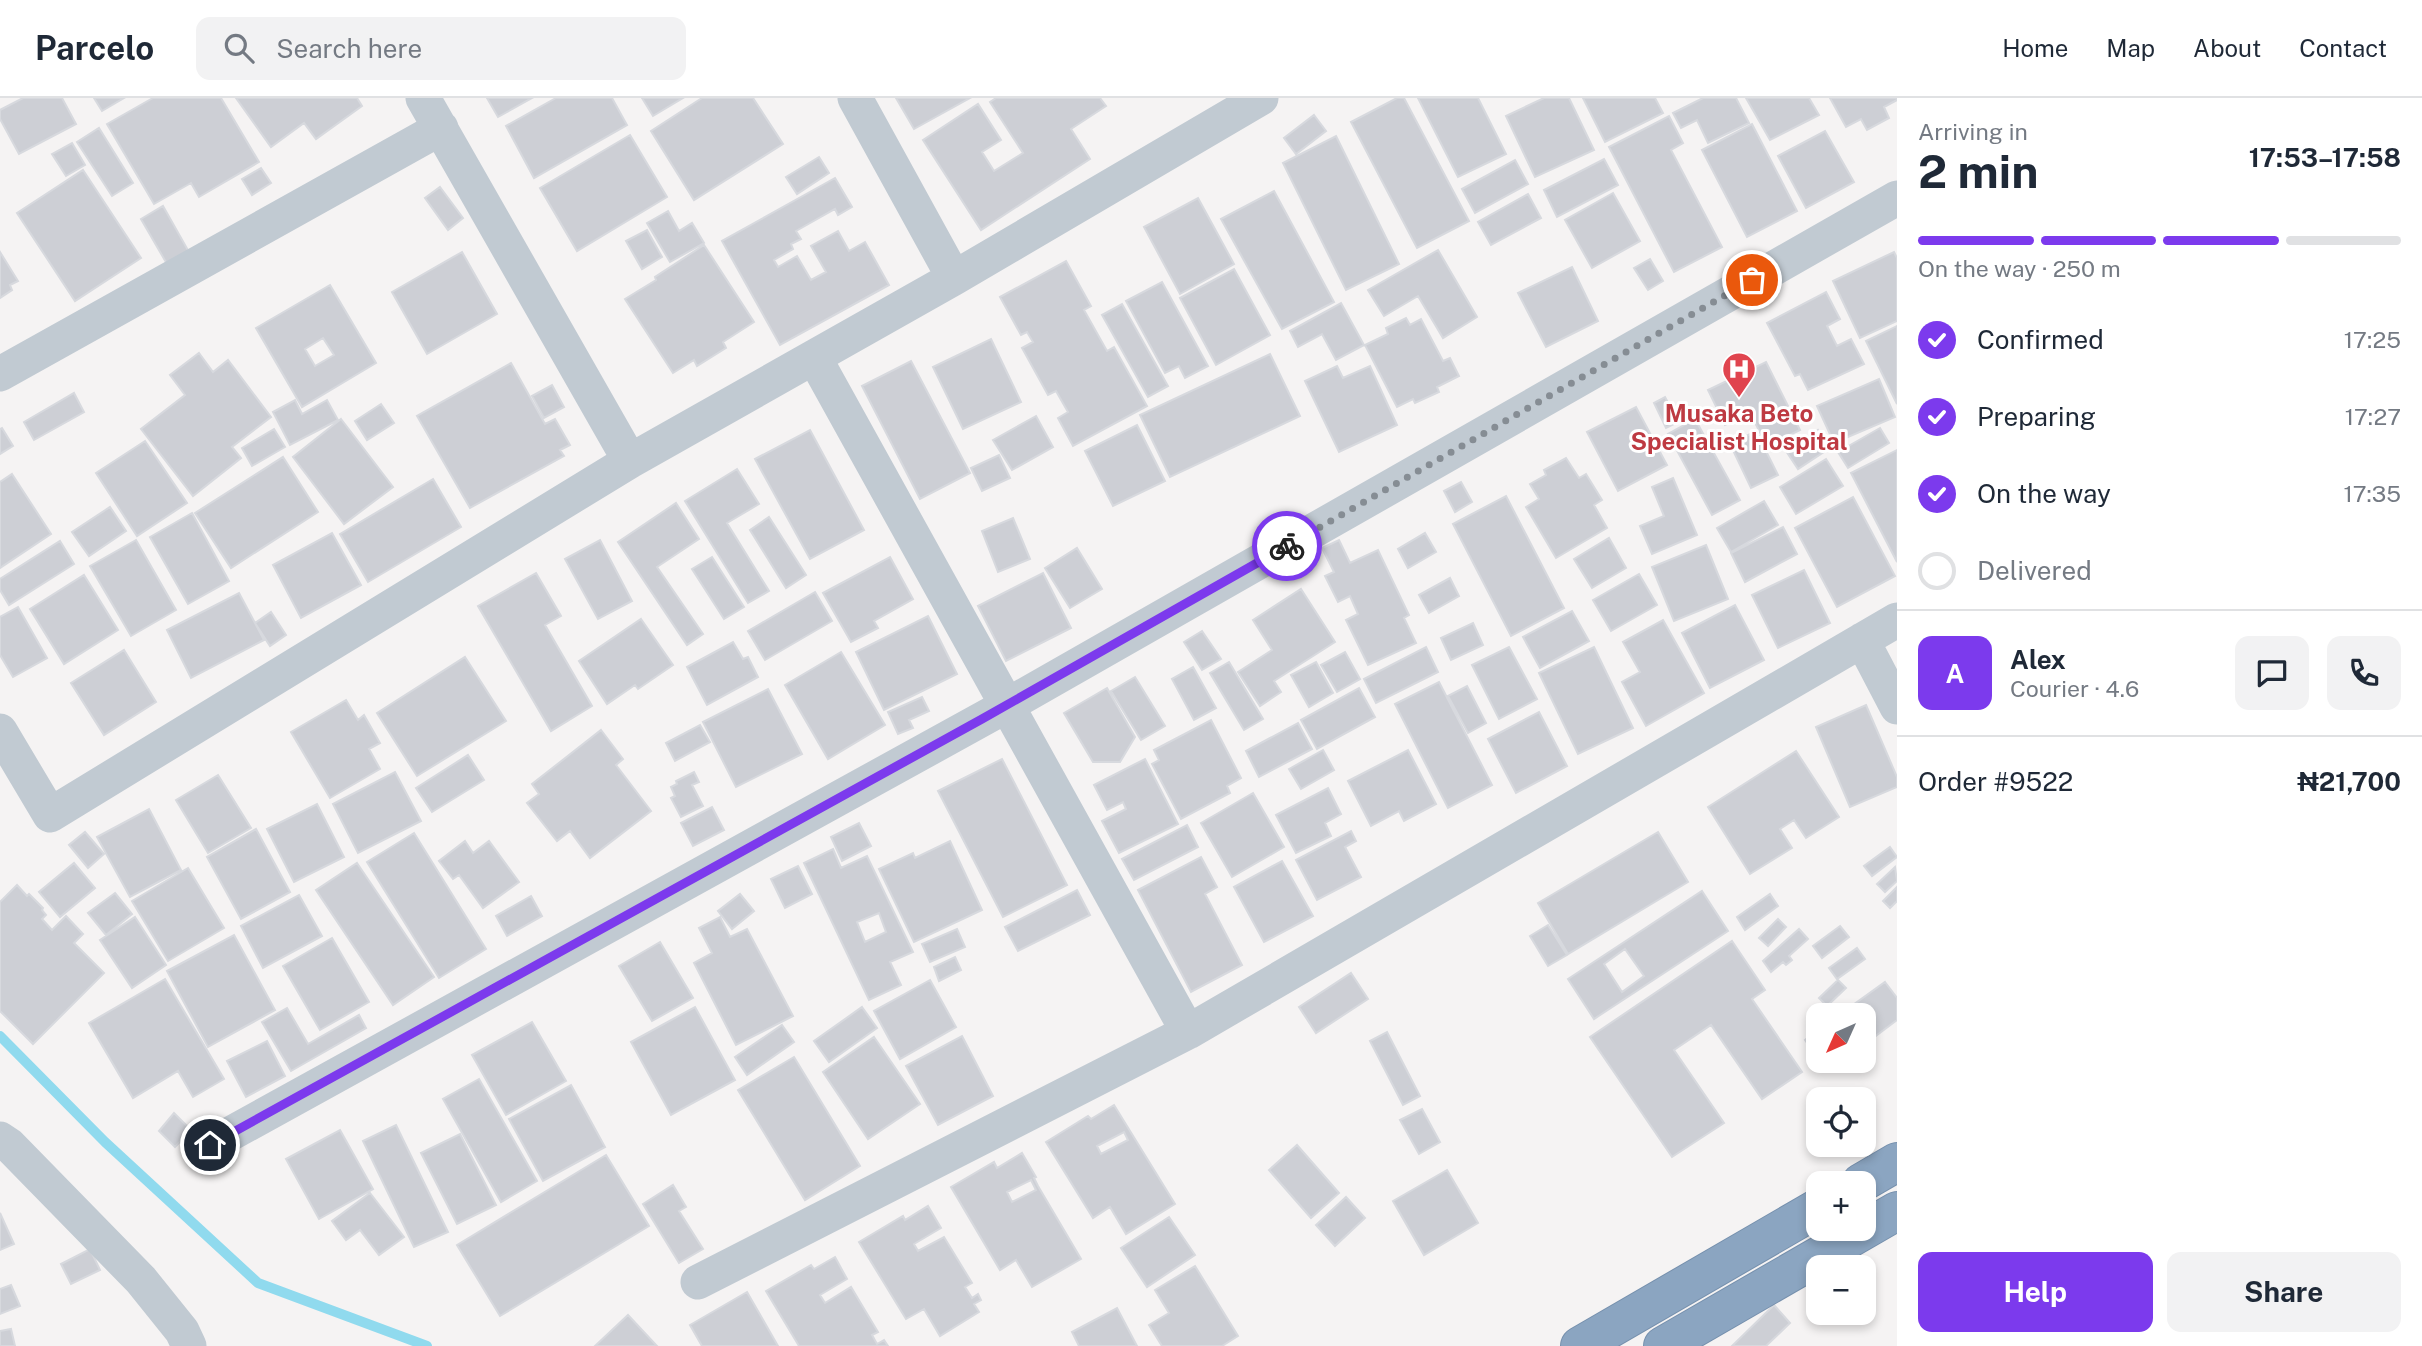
<!DOCTYPE html>
<meta charset="utf-8">
<style>
body{margin:0;font-family:"Public Sans",sans-serif;background:#f2f2f3;color:#1f2937;height:100vh;display:flex;flex-direction:column;font-size:26px;white-space:nowrap}
*{box-sizing:border-box;margin:0}
p{font-size:23px;color:#747a83}
.icon{flex:none;width:38px;height:38px;fill:none;stroke:currentColor;stroke-width:2;stroke-linecap:round;stroke-linejoin:round}
.map{position:relative;flex:1;overflow:hidden}
.details{display:flex;flex-direction:column;background:#fff;width:525px}
.details>*{flex:none}
.needle{width:46px;rotate:225deg}
.buttons{position:absolute;left:1806px;top:905px;display:grid;gap:14px}
.buttons a{display:grid;place-items:center;width:70px;height:70px;border-radius:14px;background:#fff;box-shadow:0 4px 10px #0003;font-size:35px}
.pin{position:absolute;display:grid;place-items:center;width:60px;height:60px;color:#fff;margin:-30px;border:4px solid #fff;border-radius:50%;box-shadow:0 2px 7px #0007}
.courier{position:absolute;display:grid;place-items:center;width:70px;height:70px;margin:-35px;border:5px solid #7c3aed;border-radius:50%;background:#fff;color:#222;box-shadow:0 2px 9px #0007}
.summary em{font-style:normal;font-weight:700}
.summary div{display:flex;flex-direction:column-reverse}
.summary{display:flex;align-items:center;justify-content:space-between;height:119px;padding:0 21px}
h1{font-size:46px;font-weight:700;line-height:52px}
.bar{display:grid;grid-template-columns:repeat(4,1fr);gap:10px 7px;align-content:center;height:84px;padding:0 21px}
.bar i{height:9px;border-radius:5px;background:#e0e1e3}
.bar .current{background:#7c3aed}
.bar p{grid-column:span 4}
.line{display:flex;align-items:center;gap:18px;padding:0 21px;border-top:2px solid #e0e1e3}
.line div{flex:1}
.round{display:grid;place-items:center;flex:none;width:74px;height:74px;border-radius:14px;background:#f2f2f3}
ol{padding:0 21px;list-style:none}
li{display:flex;align-items:center;gap:21px;height:77px}
li p{margin-inline-start:auto}
li .icon{padding:7px;border-radius:50%;background:#7c3aed;color:#fff;stroke-width:4}
li:last-child{color:#747a83}
li i{width:38px;height:38px;border:4px solid #e0e1e3;border-radius:50%}
.action{display:flex;gap:14px;margin-top:auto;padding:14px 21px}
.action a{flex:1;height:80px;border-radius:14px;background:#7c3aed;color:#fff;font-size:28px;font-weight:700;line-height:80px;text-align:center}
.action a+a{background:#f2f2f3;color:#1f2937}
header{display:flex;align-items:center;gap:42px;box-sizing:border-box;height:98px;padding:0 35px;background:#fff;border-bottom:2px solid #e0e1e3}
header strong{font-size:33px}
nav{display:flex;gap:38px;margin-inline-start:auto;font-size:24px}
.search{width:490px;height:63px;background:#f2f2f3;display:flex;align-items:center;gap:18px;box-sizing:border-box;padding:0 24px;border-radius:14px;color:#747a83;font-size:26px}
main{display:flex;flex:1;min-height:0}
.map>svg:first-child{display:block}
.lines{fill:none;stroke-linecap:round;stroke-linejoin:round}
.stream{stroke:#90daee;stroke-width:10}
.building{fill:#cdcfd5;stroke:#d7d9de;stroke-width:2;fill-rule:evenodd}
.highway-casing{stroke:#7690ad;stroke-width:40}
.minor{stroke:#c1cad2;stroke-width:35}
.highway{stroke:#8ba5c1;stroke-width:38}
.done{stroke:#868d94;stroke-width:7;stroke-dasharray:0 12.6}
.route{stroke:#7c3aed;stroke-width:9}
.labels{text-anchor:middle;stroke-width:6;stroke-linejoin:round;paint-order:stroke}
.health-label{font-size:24px;font-weight:bold;fill:#be3a42;stroke:#fff}
</style>
<header>
<strong>Parcelo</strong>
<div class="search"><svg class="icon" aria-label="search" viewBox="0 0 24 24"><circle cx="10" cy="10" r="6"/><path d="M15 15l6 6"/></svg>Search here</div>
<nav><a>Home</a><a>Map</a><a>About</a><a>Contact</a></nav>
</header>
<main>
<div class="map">
<svg width="1897" height="1248" viewBox="0 0 1897 1248">
<rect width="100%" height="100%" fill="#f5f3f3"/>
<g class="lines">
<path class="stream" d="M0 938 105 1044 258 1185 427 1248"/>
</g>
<path class="building" d="M23 0H62L76 26 19 56 0 21V12Z
M94 0H124L102 13Z
M153 0H221L259 64 199 99 191 85 154 106 107 26Z
M236 0H357L362 8 316 41 304 25 271 49Z
M487 0H532L498 19Z
M556 0H612L627 27 534 80 506 28Z
M642 0H683L653 18Z
M702 0H753L783 46 694 102 651 33Z
M896 0H970L914 31Z
M996 0H1100L1106 8 1071 31 1090 61 981 132 923 42 978 6 1001 42 982 54 994 73 1023 55 990 4Z
M1397 0H1404L1469 123 1417 150 1351 24Z
M1418 0H1478L1506 56 1458 79Z
M1544 0H1569L1594 52 1535 79 1506 18Z
M1583 0H1655L1663 15 1605 44Z
M1703 0H1736L1749 25 1708 45 1697 22 1681 30 1673 15Z
M1746 0H1809L1819 17 1770 42Z
M1830 0H1897V2L1884 9 1889 20 1867 32 1861 21 1846 29Z
M1314 17 1326 33 1296 56 1284 40Z
M1669 18 1683 45 1671 52 1722 149 1674 174 1609 49Z
M1752 26 1797 113 1747 139 1702 52Z
M99 30 133 85 112 98 77 44Z
M1825 33 1854 84 1806 110 1778 58Z
M630 37 667 99 577 153 540 90Z
M1336 38 1399 166 1346 192 1283 65Z
M72 45 85 67 66 78 52 56Z
M819 59 829 75 797 96 786 79Z
M1604 61 1618 87 1557 119 1544 92Z
M1515 62 1528 86 1475 115 1462 91Z
M261 70 271 85 252 97 242 81Z
M83 72 141 160 75 203 17 115Z
M835 80 852 109 838 117 835 111 796 133 801 141 791 146 793 151 774 162 778 169 797 158 811 182 826 174 811 148 838 133 849 153 865 144 889 187 780 247 722 143Z
M440 89 463 120 448 132 425 100Z
M1274 93 1334 204 1282 231 1221 121Z
M1613 95 1640 143 1592 170 1565 122Z
M1528 96 1541 120 1491 147 1478 124Z
M1198 100 1234 166 1180 196 1144 129Z
M163 108 189 154 167 166 141 121Z
M668 113 679 133 692 125 704 145 670 164 647 125Z
M647 132 662 159 642 171 626 143Z
M704 147 754 224 723 244 726 250 697 268 694 262 673 275 625 201 656 182 655 179Z
M1438 152 1477 219 1443 240 1418 198 1384 218 1368 192Z
M0 154 18 183 10 187 12 192 0 200Z
M462 154 497 216 427 256 392 194Z
M1894 154 1897 160V223L1860 240 1833 183Z
M1650 161 1663 183 1648 192 1634 170Z
M1066 163 1091 208 1084 212 1107 253 1114 249 1147 308 1073 348 1058 320 1068 314 1056 293 1048 297 1022 250 1033 244 1027 234 1021 237 1000 199Z
M1572 169 1598 223 1546 249 1518 195Z
M1234 171 1270 237 1216 267 1180 200Z
M1162 184 1208 268 1185 280 1179 268 1165 275 1126 203Z
M330 187 376 265 302 309 256 230ZM323 240 334 257 315 268 305 251Z
M1826 194 1840 221 1827 228 1837 248 1851 241 1864 266 1808 292 1800 276 1795 278 1767 225Z
M1341 205 1364 247 1336 262 1322 236 1298 249 1290 233Z
M1122 206 1168 288 1148 299 1102 217Z
M1406 220 1410 227 1421 221 1443 263 1450 260 1459 278 1437 289 1439 294 1415 305 1413 301 1397 309 1365 247 1388 236 1386 230Z
M1897 228V306L1866 243Z
M991 241 1021 304 963 331 933 269Z
M199 255 213 274 228 262 271 319 232 349 241 360 193 398 141 331 185 297 170 277Z
M1270 256 1300 318 1170 379 1140 317Z
M911 263 970 375 920 401 862 288Z
M1766 264 1800 332 1767 348 1750 315 1725 327 1708 292Z
M511 265 545 326 555 321 570 347 560 352 564 358 470 410 417 318Z
M1337 268 1343 280 1370 268 1397 327 1339 354 1305 283Z
M1879 281 1895 319 1834 345 1817 308Z
M552 287 564 309 544 320 532 298Z
M74 295 84 314 34 342 24 324Z
M1665 299 1678 324 1666 330 1654 305Z
M295 302 302 316 327 302 338 322 290 347 273 314Z
M381 306 394 325 367 342 355 323Z
M1636 309 1667 367 1618 393 1587 334Z
M1036 318 1053 349 1012 372 993 342Z
M341 321 393 389 344 426 293 359Z
M1695 321 1740 402 1712 417 1668 336Z
M1137 327 1165 383 1113 408 1085 353Z
M2 330 13 348 0 356V331Z
M1880 330 1889 345 1848 370 1838 354Z
M274 331 285 349 252 368 242 350Z
M810 332 864 432 810 461 755 361Z
M1818 332 1830 350 1798 371 1786 353Z
M1756 333 1778 377 1751 390 1730 346Z
M145 343 187 405 137 438 96 375Z
M1897 352V464L1851 375Z
M999 357 1010 380 982 393 971 370Z
M283 359 318 414 231 470 195 415Z
M1566 360 1579 380 1586 376 1602 402 1594 407 1607 430 1556 460 1526 409 1539 401 1530 386 1546 377 1544 372Z
M1826 361 1843 388 1796 416 1780 389Z
M737 371 759 406 727 425 769 493 748 505 685 403Z
M12 376 51 436 0 470V384Z
M1673 380 1697 437 1652 456 1640 428 1664 418 1652 389Z
M433 381 461 429 368 484 340 436Z
M1461 384 1472 404 1455 414 1444 393Z
M1506 398 1564 510 1511 538 1453 426Z
M1853 399 1895 478 1837 509 1795 430Z
M1764 403 1778 427 1731 454 1717 430Z
M676 405 699 441 657 469 703 536 687 547 618 444Z
M110 409 126 433 89 458 72 434Z
M192 415 229 483 188 506 150 439Z
M769 419 806 477 786 490 750 432Z
M1013 420 1030 461 998 474 982 433Z
M1783 429 1797 456 1745 484 1731 455Z
M332 435 361 487 301 520 273 467Z
M1425 435 1436 454 1408 470 1398 451Z
M1609 440 1626 470 1592 490 1574 461Z
M136 442 176 512 131 538 90 468Z
M600 442 632 503 598 521 565 461Z
M1339 442 1350 465 1378 452 1409 517 1404 520 1416 545 1368 567 1346 522 1358 516 1350 498 1338 504 1325 478 1334 474 1322 450Z
M60 443 74 466 9 507 0 492V481Z
M1706 447 1728 501 1674 523 1652 469Z
M1077 450 1102 491 1070 510 1045 470Z
M712 459 744 509 724 521 692 471Z
M890 459 913 501 874 523 878 530 851 544 823 495Z
M1804 472 1830 525 1778 550 1752 497Z
M536 475 561 518 545 527 592 608 551 633 478 508Z
M1043 475 1071 530 1006 563 978 508Z
M1639 476 1657 507 1611 533 1593 502Z
M84 477 118 532 64 566 30 511Z
M1450 480 1459 498 1429 515 1419 497Z
M1301 491 1335 544 1274 583 1281 594 1260 608 1238 574 1272 552 1253 522Z
M815 494 832 523 765 562 748 533Z
M239 495 264 542 191 580 167 532Z
M1735 507 1764 562 1710 590 1682 535Z
M18 509 47 560 13 579 0 557V519Z
M1572 513 1589 543 1540 570 1523 539Z
M271 514 286 537 270 548 255 525Z
M928 518 957 576 884 612 856 554Z
M641 521 673 567 638 591 635 587 607 606 579 563Z
M1663 522 1704 595 1646 628 1622 584 1640 574 1623 544Z
M1473 525 1483 547 1451 562 1441 540Z
M1202 533 1221 561 1202 572 1184 544Z
M733 544 743 561 748 559 758 579 707 607 687 569Z
M1426 549 1438 574 1376 605 1364 581Z
M1509 549 1537 601 1499 621 1472 567Z
M1594 549 1633 630 1578 656 1539 575Z
M124 552 156 604 104 637 71 585Z
M841 554 885 627 828 661 785 587Z
M1345 554 1360 581 1337 594 1321 567Z
M465 559 506 623 417 678 377 615Z
M1229 564 1263 621 1244 632 1210 575Z
M1316 564 1333 595 1309 609 1291 577Z
M1193 569 1216 610 1194 622 1172 581Z
M1135 579 1165 628 1141 642 1111 593Z
M1439 584 1492 687 1448 710 1395 606Z
M1467 588 1486 625 1468 635 1448 598Z
M1107 590 1135 639 1120 664H1093L1064 615Z
M1359 590 1375 619 1317 651 1301 622Z
M768 591 802 656 736 689 703 624Z
M922 599 929 613 909 622 913 630 898 636 888 614Z
M346 602 358 622 364 617 380 645 369 651 380 671 330 700 291 634Z
M1866 607 1897 679V689L1850 709 1816 629Z
M1539 614 1567 668 1516 695 1488 641Z
M1211 622 1241 680 1227 688 1230 695 1181 721 1152 666 1159 662 1154 652Z
M1298 625 1312 651 1259 679 1246 653Z
M700 627 710 644 675 663 666 645Z
M601 632 623 661 616 667 651 713 590 760 570 733 557 743 527 705 539 696 532 686Z
M1323 652 1334 672 1301 691 1289 671Z
M1408 652 1436 706 1404 723 1399 713 1371 728 1348 683Z
M1796 653 1839 719 1806 740 1794 722 1780 731 1792 750 1750 776 1708 709Z
M468 657 484 682 432 714 416 690Z
M1002 661 1067 787 1003 819 938 693Z
M1145 661 1178 726 1119 755 1102 723 1126 711 1123 704 1107 712 1094 687Z
M395 674 421 723 358 755 333 706Z
M694 674 699 684 692 687 703 708 681 719 671 700 675 698 671 689 677 686 676 683Z
M218 677 251 730 208 755 176 702Z
M1328 690 1341 716 1325 725 1331 738 1296 755 1276 717Z
M1253 695 1284 749 1232 779 1201 725Z
M317 706 344 759 294 784 267 731Z
M712 709 724 732 693 748 681 725Z
M149 711 181 772 130 799 97 739Z
M859 725 871 748 842 763 831 739Z
M1187 727 1198 749 1134 782 1122 761Z
M256 731 290 794 241 821 207 759Z
M1351 733 1356 743 1345 749 1361 779 1317 802 1296 762Z
M85 734 104 756 88 770 69 747Z
M1658 734 1688 784 1568 856 1538 805Z
M414 735 486 851 439 880 367 764Z
M465 743 473 755 489 743 519 784 483 810 459 777 453 781 439 763Z
M950 743 982 812 914 844 879 771 913 755 915 760Z
M1890 749 1897 759 1872 778 1864 768Z
M833 751 841 770 867 758 913 854 890 864 901 887 869 902 804 765ZM879 815 886 834 865 844 857 824Z
M1201 759 1217 789 1205 796 1242 867 1191 894 1138 792Z
M1282 763 1313 818 1264 844 1234 789Z
M74 765 95 790 60 819 39 794Z
M357 765 434 879 393 907 316 792Z
M798 768 812 796 785 810 771 781Z
M1895 769 1897 783 1885 794 1877 786Z
M188 770 224 830 168 863 132 803Z
M17 787 27 798 29 796 43 810 42 812 46 817 42 821 52 832 66 818 83 836 74 845 104 875 33 946 0 913V804Z
M1897 789V803L1890 810 1883 803Z
M1077 792 1090 817 1018 853 1005 829Z
M1702 793 1728 833 1594 921 1568 881ZM1625 851 1644 878 1622 894 1604 866Z
M115 795 132 816 106 837 88 815Z
M740 796 754 813 732 831 718 813Z
M1770 796 1778 808 1745 832 1737 819Z
M299 797 322 838 263 870 241 828Z
M531 798 542 818 507 838 496 818Z
M135 819 166 867 132 890 100 842Z
M720 819 730 839 747 831 793 918 736 947 694 865 712 855 699 830Z
M1778 821 1786 829 1768 848 1759 840Z
M1548 827 1567 857 1548 868 1530 838Z
M1840 828 1849 839 1822 860 1813 848Z
M957 831 965 849 930 864 922 846Z
M1799 831 1808 841 1789 858 1792 862 1786 867 1783 864 1771 874 1763 863Z
M234 837 275 912 208 949 167 873Z
M332 840 369 904 320 932 283 868Z
M1732 843 1765 892 1752 901 1802 974 1762 1001 1711 927 1674 952 1724 1025 1672 1059 1590 939Z
M660 844 693 900 652 923 619 868Z
M1857 850 1865 861 1837 881 1829 870Z
M955 859 961 872 939 883 934 869Z
M1351 875 1368 901 1316 935 1299 909Z
M165 881 224 981 193 999 178 973 133 1000 89 925Z
M930 882 956 929 900 961 874 913Z
M1838 882 1846 890 1827 908 1819 900Z
M1885 884 1897 900V922L1869 943 1864 936V917H1850L1846 912Z
M695 909 735 982 671 1017 631 944Z
M862 909 877 930 829 964 814 943Z
M287 910 308 946 359 917 366 930 291 973 262 924Z
M532 924 566 983 506 1017 472 957Z
M782 927 794 944 747 977 735 959Z
M1818 932V961L1805 942Z
M1387 934 1420 998 1403 1007 1370 943Z
M962 938 993 998 938 1027 906 968Z
M874 939 920 1006 868 1041 823 974Z
M267 943 285 978 246 999 227 963Z
M794 959 860 1068 805 1102 738 992Z
M479 981 537 1083 501 1104 443 1001Z
M571 987 605 1049 543 1083 509 1021Z
M1114 1007 1175 1106 1126 1136 1110 1109 1093 1120 1046 1044 1088 1018 1091 1021ZM1124 1034 1128 1042 1101 1056 1097 1048Z
M1422 1011 1440 1044 1419 1056 1400 1022Z
M174 1015 191 1032 175 1049 159 1033Z
M396 1027 448 1134 414 1149 363 1043Z
M340 1032 373 1091 319 1121 286 1061Z
M460 1036 496 1107 457 1126 421 1055Z
M1297 1047 1339 1095 1311 1120 1269 1072Z
M1022 1055 1036 1079 1034 1080 1038 1088 1081 1161 1032 1189 1016 1162 1000 1172 951 1089 994 1064 997 1070ZM1031 1082 1036 1092 1012 1104 1007 1094Z
M606 1057 649 1128 500 1218 457 1147Z
M1447 1072 1478 1125 1424 1157 1393 1103Z
M673 1087 686 1109 679 1113 703 1151 679 1165 643 1106Z
M370 1095 404 1139 379 1157 360 1132 346 1142 332 1123Z
M1346 1099 1365 1120 1335 1148 1316 1127Z
M928 1108 941 1130 914 1146 918 1153 944 1139 972 1185 965 1189 972 1200 978 1196 981 1202 974 1206 979 1214 940 1238 924 1211 906 1221 859 1144 903 1118 905 1122Z
M0 1115 14 1146 0 1152Z
M1169 1119 1195 1157 1147 1189 1121 1150Z
M90 1151 100 1172 71 1186 61 1166Z
M835 1159 847 1181 820 1197 825 1205 851 1189 878 1234 872 1237 877 1246 884 1242 888 1248H799L766 1193 811 1167 814 1171Z
M1195 1168 1238 1238 1222 1248H1162L1149 1227 1169 1215 1155 1192Z
M11 1187 20 1208 0 1216V1191Z
M747 1194 778 1248H702L690 1227Z
M1774 1207 1790 1225 1766 1248H1732Z
M1117 1210 1137 1248H1079L1072 1234Z
M628 1217 657 1248H595Z
M11 1231 15 1248H0V1233Z"/>
<g class="lines">
<g class="highway-casing">
<path id="highway" d="M1861 1085 1897 1064
M1580 1248 1818 1110
M1663 1248 1897 1113"/>
</g>
<path class="minor" d="M423 0 630 363
M855 0 954 180
M814 259 1188 934
M0 276 441 30
M1862 542 1897 609
M0 633 50 717 630 363 954 180 1261 0
M0 1041 9 1047 141 1182 182 1233 189 1248
M210 1047 1006 608 1897 100
M698 1184 1188 934 1897 522"/>
<use href="#highway" class="highway"/>
</g>
<g class="lines">
<path class="done" d="M1287 448 1752 182"/>
<path class="route" d="M210 1047 982 621 1287 448"/>
</g>
<defs>
<g id="hospital-pin" transform="scale(1.75)"><path d="M0 17L-7.5 6A9.5 9.5 0 1 1 7.5 6Z" fill="#e0444e" stroke="#fff"/><path d="M-5-5h3v3.5h4V-5h3V5h-3V1.5h-4V5h-3Z" fill="#fff"/></g>
</defs>
<g fill-rule="evenodd">
<use href="#hospital-pin" x="1739" y="271"/>
</g>
<g class="labels">
<g class="health-label">
<text x="1739" y="324">Musaka Beto<tspan x="1739" dy="28">Specialist Hospital</tspan></text>
</g>
</g>
</svg>
<div class="buttons">
<a><svg class="needle" viewBox="-14 -14 28 28"><path d="M0-13l5 13h-10z" fill="#e53935"/><path d="M0 13l5-13h-10z" fill="#747a83"/></svg></a>
<a><svg class="icon" aria-label="locate" viewBox="0 0 24 24"><circle cx="12" cy="12" r="6"/><path d="M12 2v4M12 18v4M2 12h4M18 12h4"/></svg></a>
<a>+</a>
<a>−</a>
</div>
<div class="pin" style="left:1752px;top:182px;background:#ea580c"><svg class="icon" aria-label="bag" viewBox="0 0 24 24"><path d="M5 8h14l-1 12H6zM9 8a3 3 0 0 1 6 0"/></svg></div>
<div class="pin" style="left:210px;top:1047px;background:#1f2937"><svg class="icon" aria-label="home" viewBox="0 0 24 24"><path d="M3 11l9-7 9 7M6 9v11h12V9"/></svg></div>
<div class="courier" style="left:1287px;top:448px"><svg class="icon" aria-label="bike" viewBox="0 0 24 24"><circle cx="6" cy="16" r="4"/><circle cx="18" cy="16" r="4"/><path d="M6 16l4-8h5l3 8M10 8l3 8H6M13 5h3"/></svg></div>
</div>
<section class="details">
<div class="summary"><div><h1>2 min</h1><p>Arriving in</p></div><em>17:53–17:58</em></div>
<div class="bar"><i class="current"></i><i class="current"></i><i class="current"></i><i></i><p>On the way · 250 m</p></div>
<ol>
<li><svg class="icon" aria-label="check" viewBox="0 0 24 24"><path d="M5 12l5 5 9-10"/></svg>Confirmed<p>17:25</p></li>
<li><svg class="icon" aria-label="check" viewBox="0 0 24 24"><path d="M5 12l5 5 9-10"/></svg>Preparing<p>17:27</p></li>
<li><svg class="icon" aria-label="check" viewBox="0 0 24 24"><path d="M5 12l5 5 9-10"/></svg>On the way<p>17:35</p></li>
<li><i></i>Delivered</li>
</ol>
<div class="line" style="height:126px"><b class="round" style="background:#7c3aed;color:#fff">A</b><div><b>Alex</b><p>Courier · 4.6</p></div><a class="round"><svg class="icon" aria-label="chat" viewBox="0 0 24 24"><path d="M4 5h16v11H9l-5 4z"/></svg></a><a class="round"><svg class="icon" aria-label="phone" viewBox="0 0 24 24"><path d="M5 4h4l2 5-3 2q2 4 5 5l2-3 5 2v4C11 20 4 13 5 4z"/></svg></a></div>
<div class="line" style="height:91px"><div>Order #9522</div><b>₦21,700</b></div>
<div class="action"><a>Help</a><a>Share</a></div>
</section>
</main>
